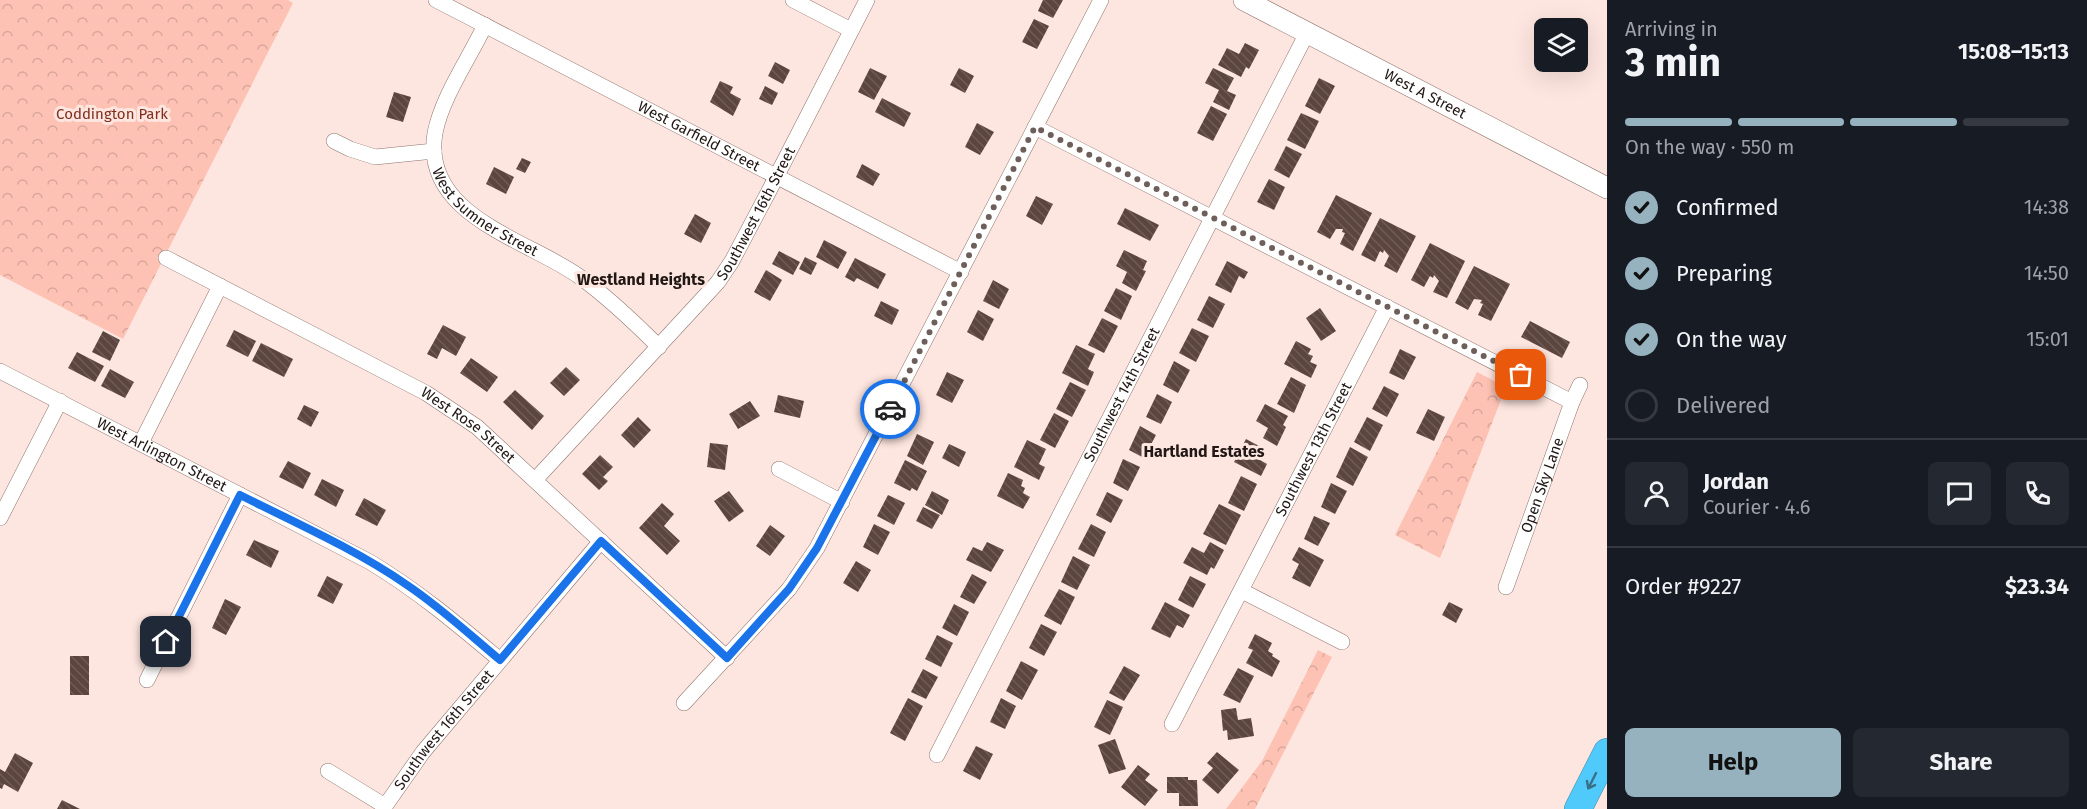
<!DOCTYPE html>
<meta charset="utf-8">
<style>
body{margin:0;font-family:"Fira Sans",sans-serif;background:#242831;color:#f1f3f6;height:100vh;display:flex;flex-direction:column;font-size:22px;white-space:nowrap}
*{box-sizing:border-box;margin:0}
p{font-size:20px;color:#9ea1a6}
.icon{flex:none;width:33px;height:33px;fill:none;stroke:currentColor;stroke-width:2;stroke-linecap:round;stroke-linejoin:round}
.map{position:relative;flex:1;overflow:hidden}
.panel{display:flex;flex-direction:column;background:#171b24;width:480px}
.panel>*{flex:none}
.buttons{position:absolute;left:1534px;top:18px;display:grid;gap:12px}
.buttons a{display:grid;place-items:center;width:54px;height:54px;border-radius:9px;background:#171b24;box-shadow:0 6px 24px #0002;font-size:30px}
.pin{position:absolute;display:grid;place-items:center;width:51px;height:51px;color:#fff;margin:-26px;border-radius:12px;box-shadow:0 3px 9px #0006}
.courier{position:absolute;display:grid;place-items:center;width:60px;height:60px;margin:-30px;border:4px solid #1a73e8;border-radius:50%;background:#fff;color:#222;box-shadow:0 2px 8px #0007}
.overview em{font-style:normal;font-weight:700}
.overview div{display:flex;flex-direction:column-reverse}
.overview{display:flex;align-items:center;justify-content:space-between;height:102px;padding:0 18px}
h1{font-size:39px;font-weight:700;line-height:45px}
.bar{display:grid;grid-template-columns:repeat(4,1fr);gap:9px 6px;align-content:center;height:72px;padding:0 18px}
.bar i{height:8px;border-radius:4px;background:#363941}
.bar .on{background:#96b2bf}
.bar p{grid-column:span 4}
.line{display:flex;align-items:center;gap:15px;padding:0 18px;border-top:2px solid #363941}
.line div{flex:1}
.round{display:grid;place-items:center;flex:none;width:63px;height:63px;border-radius:9px;background:#242831}
ol{padding:0 18px;list-style:none}
li{display:flex;align-items:center;gap:18px;height:66px}
li p{margin-inline-start:auto}
li .icon{padding:6px;border-radius:50%;background:#96b2bf;color:#111;stroke-width:4}
li:last-child{color:#9ea1a6}
li i{width:33px;height:33px;border:3px solid #363941;border-radius:50%}
.cta{display:flex;gap:12px;margin-top:auto;padding:12px 18px}
.cta a{flex:1;height:69px;border-radius:9px;background:#96b2bf;color:#111;font-size:24px;font-weight:700;line-height:69px;text-align:center}
.cta a+a{background:#242831;color:#f1f3f6}
main{display:flex;flex:1;min-height:0}
.map>svg:first-child{display:block}
.forest{fill:url(#forest-crowns)}
.pitch{fill:#fec2b4}
.building{fill:url(#building-back-hatch)}
.lines{fill:none;stroke-linecap:round;stroke-linejoin:round}
.minor-casing{stroke:#8e746d;stroke-width:16}
.secondary-casing{stroke:#8e746d;stroke-width:22}
.motorway-casing{stroke:#408baa;stroke-width:28}
.minor{stroke:#fff;stroke-width:15}
.secondary{stroke:#fff;stroke-width:21}
.motorway{stroke:#50c9fb;stroke-width:27}
.oneway{stroke:#387088}
.done{stroke:#6e5f5b;stroke-width:6;stroke-dasharray:0 10.8}
.route{stroke:#1a73e8;stroke-width:8}
.labels{text-anchor:middle;stroke-width:6;stroke-linejoin:round;paint-order:stroke}
.street-label{font-size:15px;fill:#211714;stroke:#fee6e0}
.park-label{font-size:15px;fill:#802f1e;stroke:#fee6e0}
.neighbourhood-label{font-size:16px;font-weight:bold;fill:#211714;stroke:#fee6e0}
</style>
<main>
<div class="map">
<svg width="1607" height="809" viewBox="0 0 1607 809">
<defs>
<pattern id="forest-crowns" width="20" height="18" patternUnits="userSpaceOnUse" patternTransform="scale(1.5)"><rect width="20" height="18" fill="#fec2b4"/><path d="M2 6a3 3 0 1 1 6 0M12 15a3 3 0 1 1 6 0" fill="none" stroke="#d9a69a"/></pattern>
<pattern id="building-back-hatch" width="6" height="6" patternUnits="userSpaceOnUse" patternTransform="scale(1.5)"><rect width="6" height="6" fill="#5c443f"/><path d="M-1 5l2 2M0 0l6 6M5-1l2 2" fill="none" stroke="#6f5b57"/></pattern>
</defs>
<rect width="100%" height="100%" fill="#fee6e0"/>
<path class="forest" d="M0 0H288L293 3 123 339 0 275Z
M1477 372 1506 387 1440 558 1395 535Z
M1318 650 1332 657 1255 809H1226L1262 761Z"/>
<path class="pitch" d="M104 0H124L119 12 102 5Z"/>
<path class="building" d="M1043 0H1063L1053 18 1038 11Z
M1034 19 1049 26 1037 49 1022 42Z
M1245 43 1259 50 1249 69 1246 67 1241 77 1218 65 1227 48 1239 54Z
M775 62 790 70 783 84 768 76Z
M870 68 887 76 874 100 858 92Z
M959 68 974 76 965 93 950 85Z
M1213 68 1234 78 1227 91 1236 95 1229 110 1213 102 1219 90 1205 83Z
M1319 78 1335 86 1320 114 1305 106Z
M720 81 733 87 730 93 741 99 733 116 710 102Z
M765 86 778 93 772 105 759 99Z
M394 92 411 97 403 122 386 117Z
M882 98 911 113 904 127 875 112Z
M1211 106 1227 114 1213 141 1197 133Z
M1301 113 1319 121 1305 149 1287 140Z
M977 123 994 132 980 155 965 147Z
M1286 146 1302 154 1289 178 1274 170Z
M522 158 531 162 525 173 516 169Z
M862 164 880 174 873 186 856 177Z
M494 167 514 177 506 194 486 184Z
M1269 179 1285 187 1274 210 1257 202Z
M1336 195 1372 213 1353 251 1340 244 1345 233 1342 232 1343 229H1336L1330 239 1317 232Z
M1036 196 1053 204 1042 225 1026 216Z
M1125 208 1159 225 1150 241 1117 224Z
M695 214 711 223 701 243 684 234Z
M1380 218 1416 236 1397 273 1384 266 1389 256 1384 250 1383 253 1380 251 1375 262 1361 255Z
M824 240 847 252 838 269 816 257Z
M1430 243 1465 261 1447 298 1433 292 1439 281 1434 275 1433 278 1430 276 1424 287 1411 280Z
M1124 250 1147 261 1143 270 1146 271 1136 291 1122 283 1127 272 1116 266Z
M779 251 800 262 793 275 772 264Z
M805 257 817 263 811 275 799 269Z
M855 258 886 274 878 289 857 278 854 282 845 277Z
M1227 261 1248 272 1244 279 1239 276 1231 293 1215 285Z
M1474 266 1510 284 1491 321 1478 315 1483 304 1480 303 1482 300 1474 299 1468 310 1455 303Z
M766 270 782 280 770 301 754 292Z
M993 280 1009 289 999 309 983 301Z
M1116 288 1132 296 1121 320 1104 311Z
M1209 296 1225 304 1213 328 1197 320Z
M881 301 899 310 892 325 874 316Z
M1320 308 1336 331 1321 341 1306 318Z
M978 310 994 319 983 341 967 332Z
M1102 318 1118 326 1104 353 1088 345Z
M1530 321 1570 342 1562 358 1521 337Z
M443 325 466 337 456 356 442 348 437 359 427 354Z
M1192 328 1209 336 1196 362 1179 353Z
M234 330 256 341 248 357 226 346Z
M103 331 120 340 110 361 92 352Z
M1296 341 1311 349 1308 354 1313 356 1310 362 1317 365 1311 378 1284 364Z
M261 343 293 359 284 377 252 361Z
M1076 345 1095 354 1088 369 1094 372 1088 386 1062 373Z
M1400 349 1416 357 1404 380 1389 373Z
M77 352 104 366 95 382 68 368Z
M471 358 498 377 487 392 460 373Z
M1174 361 1190 370 1178 393 1163 385Z
M566 367 580 380 564 396 550 383Z
M110 369 134 382 125 398 101 386Z
M947 372 964 380 952 403 936 395Z
M1291 377 1306 385 1294 413 1277 404Z
M1070 382 1086 390 1072 417 1056 409Z
M1384 386 1399 394 1387 417 1372 409Z
M515 390 544 416 532 430 503 402Z
M1157 394 1172 402 1161 424 1146 417Z
M778 395 804 401 800 418 774 412Z
M750 401 760 416 738 429 729 414Z
M1265 404 1288 416 1283 425 1286 427 1277 446 1263 438 1268 428 1256 421Z
M304 405 319 412 311 427 297 419Z
M1428 409 1445 417 1434 441 1416 433Z
M1054 413 1069 421 1055 448 1040 440Z
M638 417 651 430 634 448 621 435Z
M1367 417 1383 425 1370 451 1354 442Z
M1140 426 1156 435 1144 458 1129 450Z
M917 434 934 442 923 465 907 456Z
M1246 439 1261 447 1258 452 1263 455 1260 460 1267 464 1261 476 1234 462Z
M1027 440 1046 449 1039 464 1045 467 1039 480 1014 467Z
M710 443 728 445 725 470 707 467Z
M949 444 966 452 959 467 942 458Z
M1350 447 1368 457 1353 486 1336 477Z
M600 455 613 467 603 477 608 481 599 490 582 474Z
M1123 459 1140 467 1128 491 1113 483Z
M905 460 927 471 917 491 912 488 910 491 894 483Z
M288 461 311 473 303 489 279 477Z
M1008 473 1023 480 1021 486 1025 488 1023 493 1030 497 1023 509 997 496Z
M1241 476 1257 484 1244 511 1228 503Z
M322 479 344 490 336 507 314 495Z
M1331 483 1347 491 1335 514 1321 507Z
M729 491 744 511 729 522 714 501Z
M932 491 949 500 942 515 925 505Z
M1107 492 1123 500 1111 523 1096 515Z
M888 495 905 503 894 525 877 516Z
M364 498 386 510 377 526 355 515Z
M662 503 674 514 664 526 680 541 667 555 639 528Z
M1219 504 1241 515 1226 545 1203 534Z
M923 507 940 515 932 529 916 521Z
M1314 516 1330 523 1318 546 1304 539Z
M874 524 890 532 878 555 863 547Z
M1091 524 1106 532 1094 557 1078 549Z
M770 525 785 536 770 556 756 546Z
M254 540 279 551 271 568 246 555Z
M987 542 1004 550 991 572 966 560 973 547 982 551Z
M1210 542 1224 550 1214 569 1211 567 1207 575 1183 563 1192 547 1204 553Z
M1299 547 1324 560 1310 587 1292 578 1299 564 1292 560Z
M1073 556 1090 565 1077 590 1061 582Z
M856 561 871 570 858 592 843 583Z
M972 574 987 582 974 604 960 597Z
M327 576 343 584 333 604 317 596Z
M1190 576 1206 584 1193 608 1178 600Z
M1059 589 1075 597 1061 625 1044 616Z
M225 599 241 607 226 635 212 628Z
M1165 602 1190 615 1183 628 1177 625 1170 638 1151 629Z
M1449 602 1463 609 1456 623 1442 615Z
M954 604 969 612 957 636 942 628Z
M1041 624 1057 632 1044 656 1029 648Z
M1255 634 1272 643 1268 651 1273 654 1272 656 1280 661 1272 677 1246 663 1253 650 1248 648Z
M937 635 953 643 941 667 925 659Z
M70 656H89V695H70Z
M1021 661 1038 670 1022 700 1006 691Z
M1124 666 1140 675 1124 701 1109 693Z
M1238 668 1254 676 1240 703 1223 695Z
M923 669 938 677 926 699 911 692Z
M908 698 923 706 905 741 890 733Z
M1001 698 1016 706 1005 729 990 722Z
M1107 700 1123 707 1110 735 1094 727Z
M1236 708 1238 720 1251 718 1254 736 1228 740 1227 730 1223 731 1221 710Z
M1115 739 1126 769 1109 774 1098 745Z
M976 746 993 754 980 780 963 771Z
M1217 752 1239 770 1218 794 1202 780 1213 768 1207 763Z
M15 753 33 763 18 792 4 784 2 789 0 788V769L5 772Z
M1138 765 1150 774 1145 780 1158 790 1145 806 1121 787Z
M1167 777H1188V780H1197L1198 806H1179V793H1167Z
M62 800 80 809H57Z"/>
<g class="lines">
<g class="minor-casing">
<g id="minor">
<path id="s1" d="M436 0 961 272"/>
<path d="M793 0 851 30"/>
<path id="s2" d="M485 25C469 59 442 97 435 133 421 216 529 240 580 277 609 298 634 322 659 347"/>
<path d="M1035 127 1572 402"/>
<path d="M334 141 350 149 375 157 434 151"/>
<path id="s3" d="M166 258 426 393 477 427 727 658"/>
<path id="s4" d="M0 371 370 562C418 591 457 624 500 660"/>
<path d="M141 443 220 286"/>
<path d="M779 469 842 502"/>
<path id="s5" d="M535 480 718 282 732 261 769 191 867 0"/>
<path d="M0 518 60 401"/>
<path id="s6" d="M1506 587 1572 402 1580 385"/>
<path d="M1242 591 1342 642"/>
<path d="M147 680 240 495"/>
<path d="M684 703 789 589 817 548 1101 0"/>
<path id="s7" d="M1172 724 1387 307"/>
<path id="s8" d="M937 755 1307 33"/>
<path d="M328 771 385 806"/>
<path id="s9" d="M383 809 423 752 601 541"/>
</g>
</g>
<g class="secondary-casing">
<g id="secondary">
<path id="s10" d="M1244 0 1607 188"/>
</g>
</g>
<g class="motorway-casing">
<path id="motorway" d="M1578 809 1607 752"/>
</g>
<use href="#minor" class="minor"/>
<use href="#secondary" class="secondary"/>
<use href="#motorway" class="motorway"/>
</g>
<defs><path id="oneway-shaft" d="M-6 0H5M1.5-3L5.5 0L1.5 3" fill="none" stroke-width="1.6" stroke-linecap="round" stroke-linejoin="round" transform="scale(1.5)"/></defs>
<use class="oneway" href="#oneway-shaft" transform="translate(1592 781) rotate(117)"/>
<g class="lines">
<path class="done" d="M890 409 1035 127 1521 375"/>
<path class="route" d="M166 642 240 495C296 523 355 549 407 585 440 607 469 634 500 660L601 541 727 658 789 589 817 548 890 409"/>
</g>
<g class="labels">
<g class="street-label">
<text dy="5" stroke="none"><textPath href="#s10" startOffset="204">West A Street</textPath></text>
<text dy="5" stroke="none"><textPath href="#s1" startOffset="296">West Garfield Street</textPath></text>
<text dy="5" stroke="none"><textPath href="#s2" startOffset="222">West Sumner Street</textPath></text>
<text dy="5" stroke="none"><textPath href="#s5" startOffset="348">Southwest 16th Street</textPath></text>
<text dy="5" stroke="none"><textPath href="#s8" startOffset="405">Southwest 14th Street</textPath></text>
<text dy="5" stroke="none"><textPath href="#s3" startOffset="346">West Rose Street</textPath></text>
<text dy="5" stroke="none"><textPath href="#s7" startOffset="309">Southwest 13th Street</textPath></text>
<text dy="5" stroke="none"><textPath href="#s4" startOffset="182">West Arlington Street</textPath></text>
<text dy="5" stroke="none"><textPath href="#s6" startOffset="108">Open Sky Lane</textPath></text>
<text dy="5" stroke="none"><textPath href="#s9" startOffset="100">Southwest 16th Street</textPath></text>
</g>
<g class="park-label">
<text x="112" y="119">Coddington Park</text>
</g>
<g class="neighbourhood-label">
<text x="641" y="285">Westland Heights</text>
<text x="1204" y="457">Hartland Estates</text>
</g>
</g>
</svg>
<div class="buttons">
<a><svg class="icon" aria-label="layers" viewBox="0 0 24 24"><path d="M12 4l9 5-9 5-9-5zM3 14l9 5 9-5"/></svg></a>
</div>
<div class="pin" style="left:1521px;top:375px;background:#ea580c"><svg class="icon" aria-label="bag" viewBox="0 0 24 24"><path d="M5 8h14l-1 12H6zM9 8a3 3 0 0 1 6 0"/></svg></div>
<div class="pin" style="left:166px;top:642px;background:#1f2937"><svg class="icon" aria-label="home" viewBox="0 0 24 24"><path d="M3 11l9-7 9 7M6 9v11h12V9"/></svg></div>
<div class="courier" style="left:890px;top:409px"><svg class="icon" aria-label="car" viewBox="0 0 24 24"><path d="M5 17H2v-5l4-1 3-4h7l3 4 3 1v5h-3M9 17h6M6 11h13"/><circle cx="7" cy="17" r="2"/><circle cx="17" cy="17" r="2"/></svg></div>
</div>
<section class="panel">
<div class="overview"><div><h1>3 min</h1><p>Arriving in</p></div><em>15:08–15:13</em></div>
<div class="bar"><i class="on"></i><i class="on"></i><i class="on"></i><i></i><p>On the way · 550 m</p></div>
<ol>
<li><svg class="icon" aria-label="check" viewBox="0 0 24 24"><path d="M5 12l5 5 9-10"/></svg>Confirmed<p>14:38</p></li>
<li><svg class="icon" aria-label="check" viewBox="0 0 24 24"><path d="M5 12l5 5 9-10"/></svg>Preparing<p>14:50</p></li>
<li><svg class="icon" aria-label="check" viewBox="0 0 24 24"><path d="M5 12l5 5 9-10"/></svg>On the way<p>15:01</p></li>
<li><i></i>Delivered</li>
</ol>
<div class="line" style="height:108px"><a class="round"><svg class="icon" aria-label="person" viewBox="0 0 24 24"><circle cx="12" cy="8" r="4"/><path d="M4 21q1-7 8-7t8 7"/></svg></a><div><b>Jordan</b><p>Courier · 4.6</p></div><a class="round"><svg class="icon" aria-label="chat" viewBox="0 0 24 24"><path d="M4 5h16v11H9l-5 4z"/></svg></a><a class="round"><svg class="icon" aria-label="phone" viewBox="0 0 24 24"><path d="M5 4h4l2 5-3 2q2 4 5 5l2-3 5 2v4C11 20 4 13 5 4z"/></svg></a></div>
<div class="line" style="height:78px"><div>Order #9227</div><b>$23.34</b></div>
<div class="cta"><a>Help</a><a>Share</a></div>
</section>
</main>
